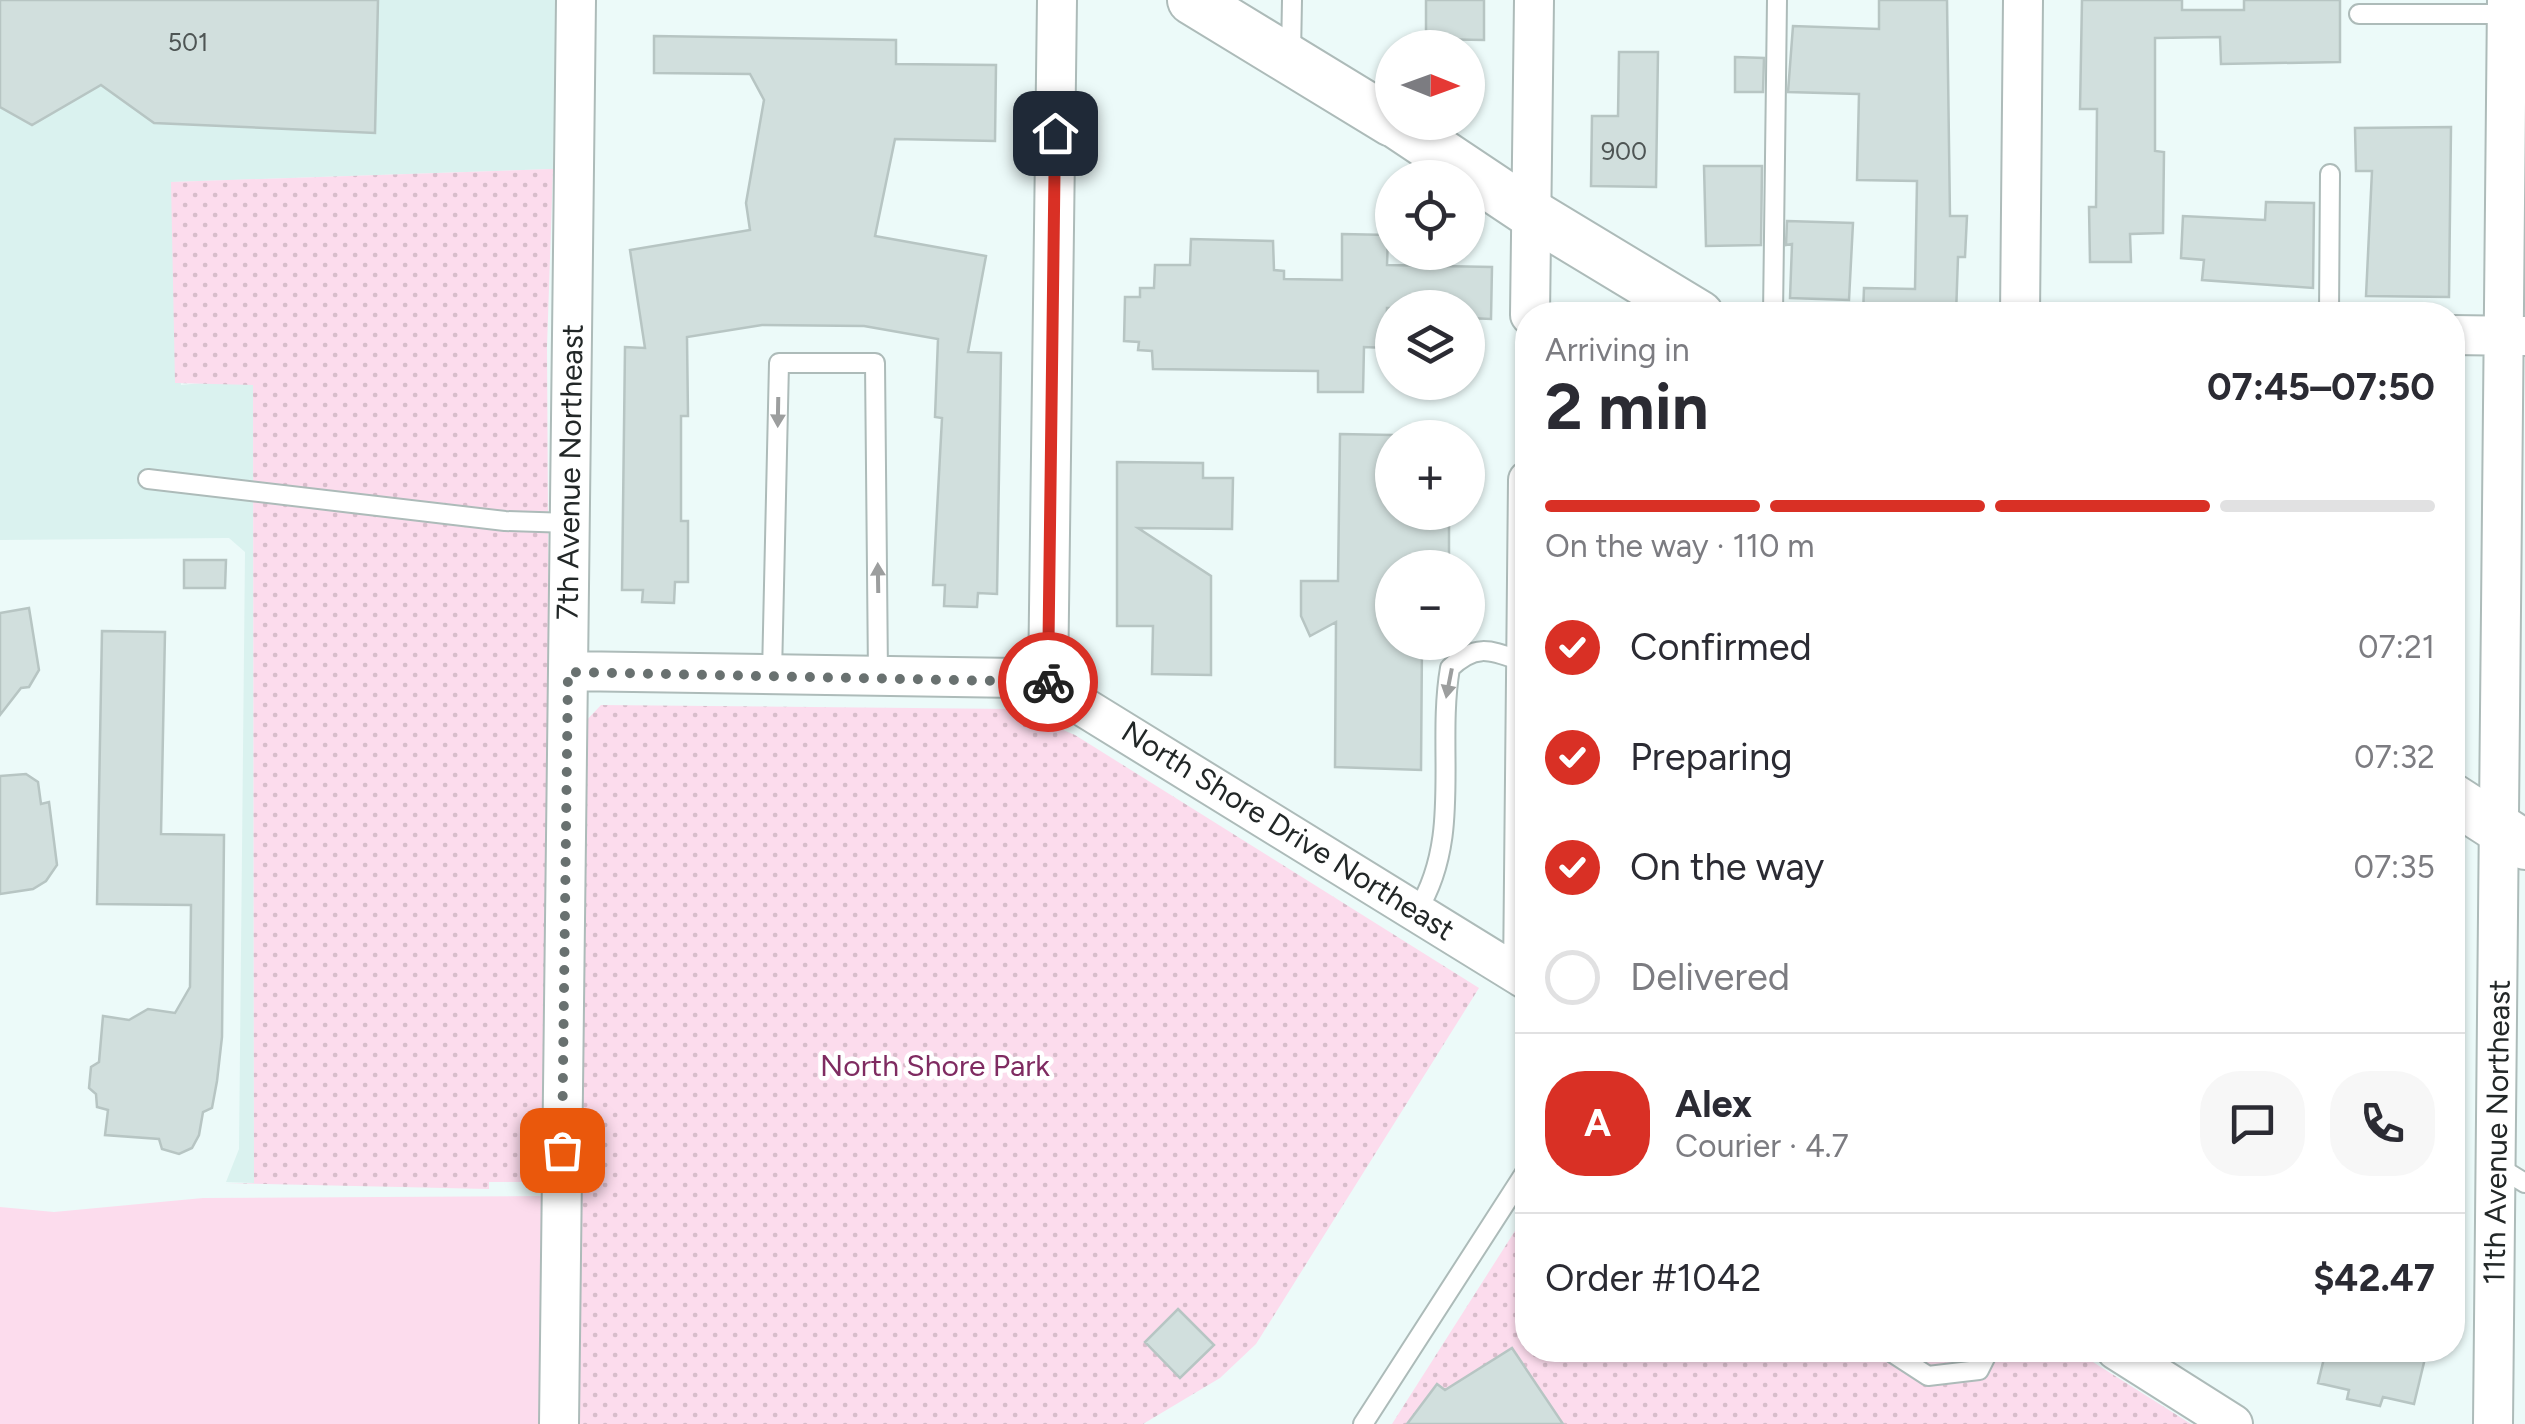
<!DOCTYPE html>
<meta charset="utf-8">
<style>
body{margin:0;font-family:Figtree,sans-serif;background:#f7f7f7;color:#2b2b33;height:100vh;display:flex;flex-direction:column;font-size:38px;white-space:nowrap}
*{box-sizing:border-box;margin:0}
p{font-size:32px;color:#7c7c81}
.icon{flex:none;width:55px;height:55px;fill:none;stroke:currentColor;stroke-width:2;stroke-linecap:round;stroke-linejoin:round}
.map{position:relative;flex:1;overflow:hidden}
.sheet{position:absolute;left:1515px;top:302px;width:950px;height:1060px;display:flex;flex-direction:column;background:#fff;border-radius:40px;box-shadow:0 2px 8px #0004}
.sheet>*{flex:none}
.needle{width:65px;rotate:91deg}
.tools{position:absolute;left:1375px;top:30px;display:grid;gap:20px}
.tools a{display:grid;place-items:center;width:110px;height:110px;border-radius:50%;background:#fff;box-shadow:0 2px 8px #0004;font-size:50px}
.pin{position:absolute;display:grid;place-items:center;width:85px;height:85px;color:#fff;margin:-42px;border-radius:20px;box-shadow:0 5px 15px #0006}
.courier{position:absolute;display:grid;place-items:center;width:100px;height:100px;margin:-50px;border:8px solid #d93025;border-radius:50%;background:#fff;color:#222;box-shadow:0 2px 12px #0007}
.headline em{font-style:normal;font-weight:700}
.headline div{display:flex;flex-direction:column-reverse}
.headline{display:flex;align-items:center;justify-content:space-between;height:170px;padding:0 30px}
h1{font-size:65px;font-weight:700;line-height:75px}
.bar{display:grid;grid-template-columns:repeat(4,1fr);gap:15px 10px;align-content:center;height:120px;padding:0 30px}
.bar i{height:12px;border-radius:8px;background:#e1e1e2}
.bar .selected{background:#d93025}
.bar p{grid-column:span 4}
.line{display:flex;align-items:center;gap:25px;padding:0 30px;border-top:2px solid #e1e1e2}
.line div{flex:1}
.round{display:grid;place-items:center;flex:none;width:105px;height:105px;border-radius:40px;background:#f7f7f7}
ol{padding:0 30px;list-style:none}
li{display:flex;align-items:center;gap:30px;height:110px}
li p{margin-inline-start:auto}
li .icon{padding:10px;border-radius:50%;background:#d93025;color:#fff;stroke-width:4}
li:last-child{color:#7c7c81}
li i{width:55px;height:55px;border:5px solid #e1e1e2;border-radius:50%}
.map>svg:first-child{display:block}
.built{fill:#daf2ef}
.grass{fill:#fcdced}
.park{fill:url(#park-dots)}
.building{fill:#d1dfdd;stroke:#b7c5c3;stroke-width:2.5}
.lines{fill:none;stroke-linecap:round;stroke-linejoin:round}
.service-casing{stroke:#adbbb9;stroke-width:22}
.minor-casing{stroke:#adbbb9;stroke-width:42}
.tertiary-casing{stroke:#adbbb9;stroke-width:52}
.service{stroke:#fff;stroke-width:18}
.minor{stroke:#fff;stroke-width:38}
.tertiary{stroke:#fff;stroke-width:48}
.oneway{fill:#9c9e9e}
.done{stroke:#697170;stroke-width:10;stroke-dasharray:0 18}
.route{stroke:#d93025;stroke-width:12}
.labels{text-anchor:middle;stroke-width:9;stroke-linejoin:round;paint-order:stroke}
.number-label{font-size:25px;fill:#4e5554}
.street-label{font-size:30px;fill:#222727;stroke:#fff}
.park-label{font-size:30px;fill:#7f2b61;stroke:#fff}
</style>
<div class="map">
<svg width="2525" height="1424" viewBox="0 0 2525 1424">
<defs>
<pattern id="park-dots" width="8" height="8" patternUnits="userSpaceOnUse" patternTransform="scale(2.5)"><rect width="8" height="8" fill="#fcdced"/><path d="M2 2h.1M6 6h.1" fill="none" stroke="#d8bdcb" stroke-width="1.8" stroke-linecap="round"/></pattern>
</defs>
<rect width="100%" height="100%" fill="#ecfaf9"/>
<path class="built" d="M0 0H557L553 169 172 182 181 385 253 378 254 1183 226 1182 239 1149 245 552 229 538 0 540Z"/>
<path class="grass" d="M545 1196 544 1424H0V1207L54 1212 203 1198Z"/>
<path class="park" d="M553 169 547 347 549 675 544 1182H489V1189L225 1183H254L253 385 175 383 171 182Z
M601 705 1013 709 1075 735 1479 988 1256 1344 1220 1378 1143 1424H577L582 725Z
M1527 1212 1528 1350H2074L2191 1424H1392Z"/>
<path class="building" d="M0 0H378L375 133 154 123 101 85 32 125 0 107Z
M1426 0H1484V40L1426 39Z
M1879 0H1947L1950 216H1967L1965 257H1958L1956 315H1863L1864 288 1915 289 1917 181 1857 180 1859 94 1788 92 1793 26 1879 29Z
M2082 0H2182V10H2244V0H2340V62L2221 64 2220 37 2155 38V151L2164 152 2163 233 2130 234 2131 262H2090L2089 207H2096L2097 109H2080Z
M654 36 896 40V64L996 65 995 141 895 139 875 236 986 256 968 352 1001 353 997 594 978 593 977 607 944 606 945 585H933L942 418 935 417 938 339 864 326 762 325 687 337 688 416H681V521H688V582H675L674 603 642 602 643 590H622L625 347 645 348 630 250 750 230 746 203 764 100 750 74 654 73Z
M1619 52H1658L1656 187 1591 186 1592 116H1618Z
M1735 57 1764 58 1763 92H1735Z
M2451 127 2449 297 2366 296 2372 171H2356L2355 128Z
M1704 166H1762L1761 245 1706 246Z
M2266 202 2314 203 2313 288 2202 280 2204 260 2181 258 2183 216 2265 220Z
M1787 221 1853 223 1849 300 1790 298 1792 244 1786 245Z
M1342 234 1388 235 1387 265 1492 267 1491 319 1468 318V308H1387L1386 348 1364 347 1363 392H1318V371L1153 369 1152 351 1138 350 1139 342 1124 341 1125 297H1140V288H1154L1155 265H1190L1191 239 1273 241 1274 270 1284 271V279L1342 280Z
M1340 434 1392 435V512H1449V568H1392V642H1422L1421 770 1335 767 1336 622 1310 636 1301 616V581H1338Z
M1117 462 1203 463V478H1233L1232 529 1138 528 1211 576V675L1152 674 1153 626H1117Z
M184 560H226L225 588H184Z
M29 608 39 670 29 687 21 688 0 715V613Z
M102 631 165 632 161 834 224 835 222 1037 217 1081 212 1108 203 1112 199 1135 192 1148 179 1154 162 1149 159 1139 105 1135 108 1110 97 1107 96 1094 89 1088 91 1067 99 1062 103 1016 129 1020 148 1009 175 1013 190 987 191 905 97 904Z
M26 774 38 782 41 804 49 802 57 865 46 881 33 889 0 894V776Z
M1178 1309 1214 1345 1180 1378 1145 1342Z
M1512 1348 1563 1424H1407L1437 1384 1445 1390Z
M2326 1350H2427L2414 1404 2383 1397 2380 1406 2347 1399 2349 1390 2318 1383Z"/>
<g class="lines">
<g class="service-casing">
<path id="service" d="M2359 14H2506
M1291 54 1292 0
M1773 315 1777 0
M2329 315 2330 174
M148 479 505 521 570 523
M772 674 779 363H875L878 675
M1417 911C1463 837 1436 750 1450 668 1477 642 1492 651 1524 662
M2497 1166 2525 1183
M1888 1350 1928 1376 1979 1370 1989 1350
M1363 1424 1528 1168"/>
</g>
<g class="minor-casing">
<path id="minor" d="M1530 315 1534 0
M2020 315 2023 0
M2452 335 2525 336
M568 671 1022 678 1048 685 1528 981
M1048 685 1057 0
M1523 978 1528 480
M2116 1350 2233 1424
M559 1424 576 0
M2493 1424 2507 0"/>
</g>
<g class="tertiary-casing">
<path id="tertiary" d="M1192 0 1392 122
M1394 122 1532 214 1699 315
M2452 798 2525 845"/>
</g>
<use href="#service" class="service"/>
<use href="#minor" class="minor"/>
<use href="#tertiary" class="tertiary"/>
</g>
<defs><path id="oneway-solid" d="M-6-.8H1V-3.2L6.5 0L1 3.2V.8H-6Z" transform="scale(2.5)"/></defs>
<g class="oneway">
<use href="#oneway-solid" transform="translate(778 412) rotate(91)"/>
<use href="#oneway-solid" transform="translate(878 578) rotate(-91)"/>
<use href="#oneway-solid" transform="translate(1449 683) rotate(101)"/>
</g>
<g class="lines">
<path class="done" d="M562 1150 568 672 1048 682"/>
<path class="route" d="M1048 682 1055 133"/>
</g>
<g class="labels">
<g class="number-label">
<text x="188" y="51">501</text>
<text x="1624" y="160">900</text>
</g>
<g class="street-label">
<text transform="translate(570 472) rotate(-89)" y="10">7th Avenue Northeast</text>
<text transform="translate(1288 831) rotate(32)" y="10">North Shore Drive Northeast</text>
<text transform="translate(2497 1132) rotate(-89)" y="10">11th Avenue Northeast</text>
</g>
<g class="park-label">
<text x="935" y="1076">North Shore Park</text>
</g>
</g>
</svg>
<div class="tools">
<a><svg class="needle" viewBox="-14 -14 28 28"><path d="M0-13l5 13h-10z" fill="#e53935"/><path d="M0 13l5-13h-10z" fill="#7c7c81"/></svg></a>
<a><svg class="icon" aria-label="locate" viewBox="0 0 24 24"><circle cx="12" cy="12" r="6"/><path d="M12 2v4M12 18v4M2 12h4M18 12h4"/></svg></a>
<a><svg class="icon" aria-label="layers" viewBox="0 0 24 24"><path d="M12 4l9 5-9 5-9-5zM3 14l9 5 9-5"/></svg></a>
<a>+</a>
<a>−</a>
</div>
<div class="pin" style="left:562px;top:1150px;background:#ea580c"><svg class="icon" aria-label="bag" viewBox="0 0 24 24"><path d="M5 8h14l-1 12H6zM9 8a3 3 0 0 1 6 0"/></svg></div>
<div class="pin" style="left:1055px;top:133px;background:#1f2937"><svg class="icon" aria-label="home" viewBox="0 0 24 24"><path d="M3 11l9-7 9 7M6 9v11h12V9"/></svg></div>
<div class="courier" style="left:1048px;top:682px"><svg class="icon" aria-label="bike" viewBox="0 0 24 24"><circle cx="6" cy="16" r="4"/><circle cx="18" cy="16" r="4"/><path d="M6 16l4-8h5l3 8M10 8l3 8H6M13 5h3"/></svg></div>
<section class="sheet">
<div class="headline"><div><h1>2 min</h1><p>Arriving in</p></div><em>07:45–07:50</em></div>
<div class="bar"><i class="selected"></i><i class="selected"></i><i class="selected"></i><i></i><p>On the way · 110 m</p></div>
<ol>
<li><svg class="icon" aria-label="check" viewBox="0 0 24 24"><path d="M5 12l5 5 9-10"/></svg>Confirmed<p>07:21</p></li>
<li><svg class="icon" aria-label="check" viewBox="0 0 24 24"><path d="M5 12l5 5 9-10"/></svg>Preparing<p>07:32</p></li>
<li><svg class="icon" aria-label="check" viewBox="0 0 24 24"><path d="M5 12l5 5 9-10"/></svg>On the way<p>07:35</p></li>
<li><i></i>Delivered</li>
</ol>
<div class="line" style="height:180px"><b class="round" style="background:#d93025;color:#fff">A</b><div><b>Alex</b><p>Courier · 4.7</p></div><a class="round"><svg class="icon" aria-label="chat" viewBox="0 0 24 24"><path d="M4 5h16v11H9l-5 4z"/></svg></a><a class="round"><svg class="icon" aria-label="phone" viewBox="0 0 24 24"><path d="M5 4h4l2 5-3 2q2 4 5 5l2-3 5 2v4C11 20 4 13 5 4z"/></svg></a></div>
<div class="line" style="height:130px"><div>Order #1042</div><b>$42.47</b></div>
</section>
</div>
